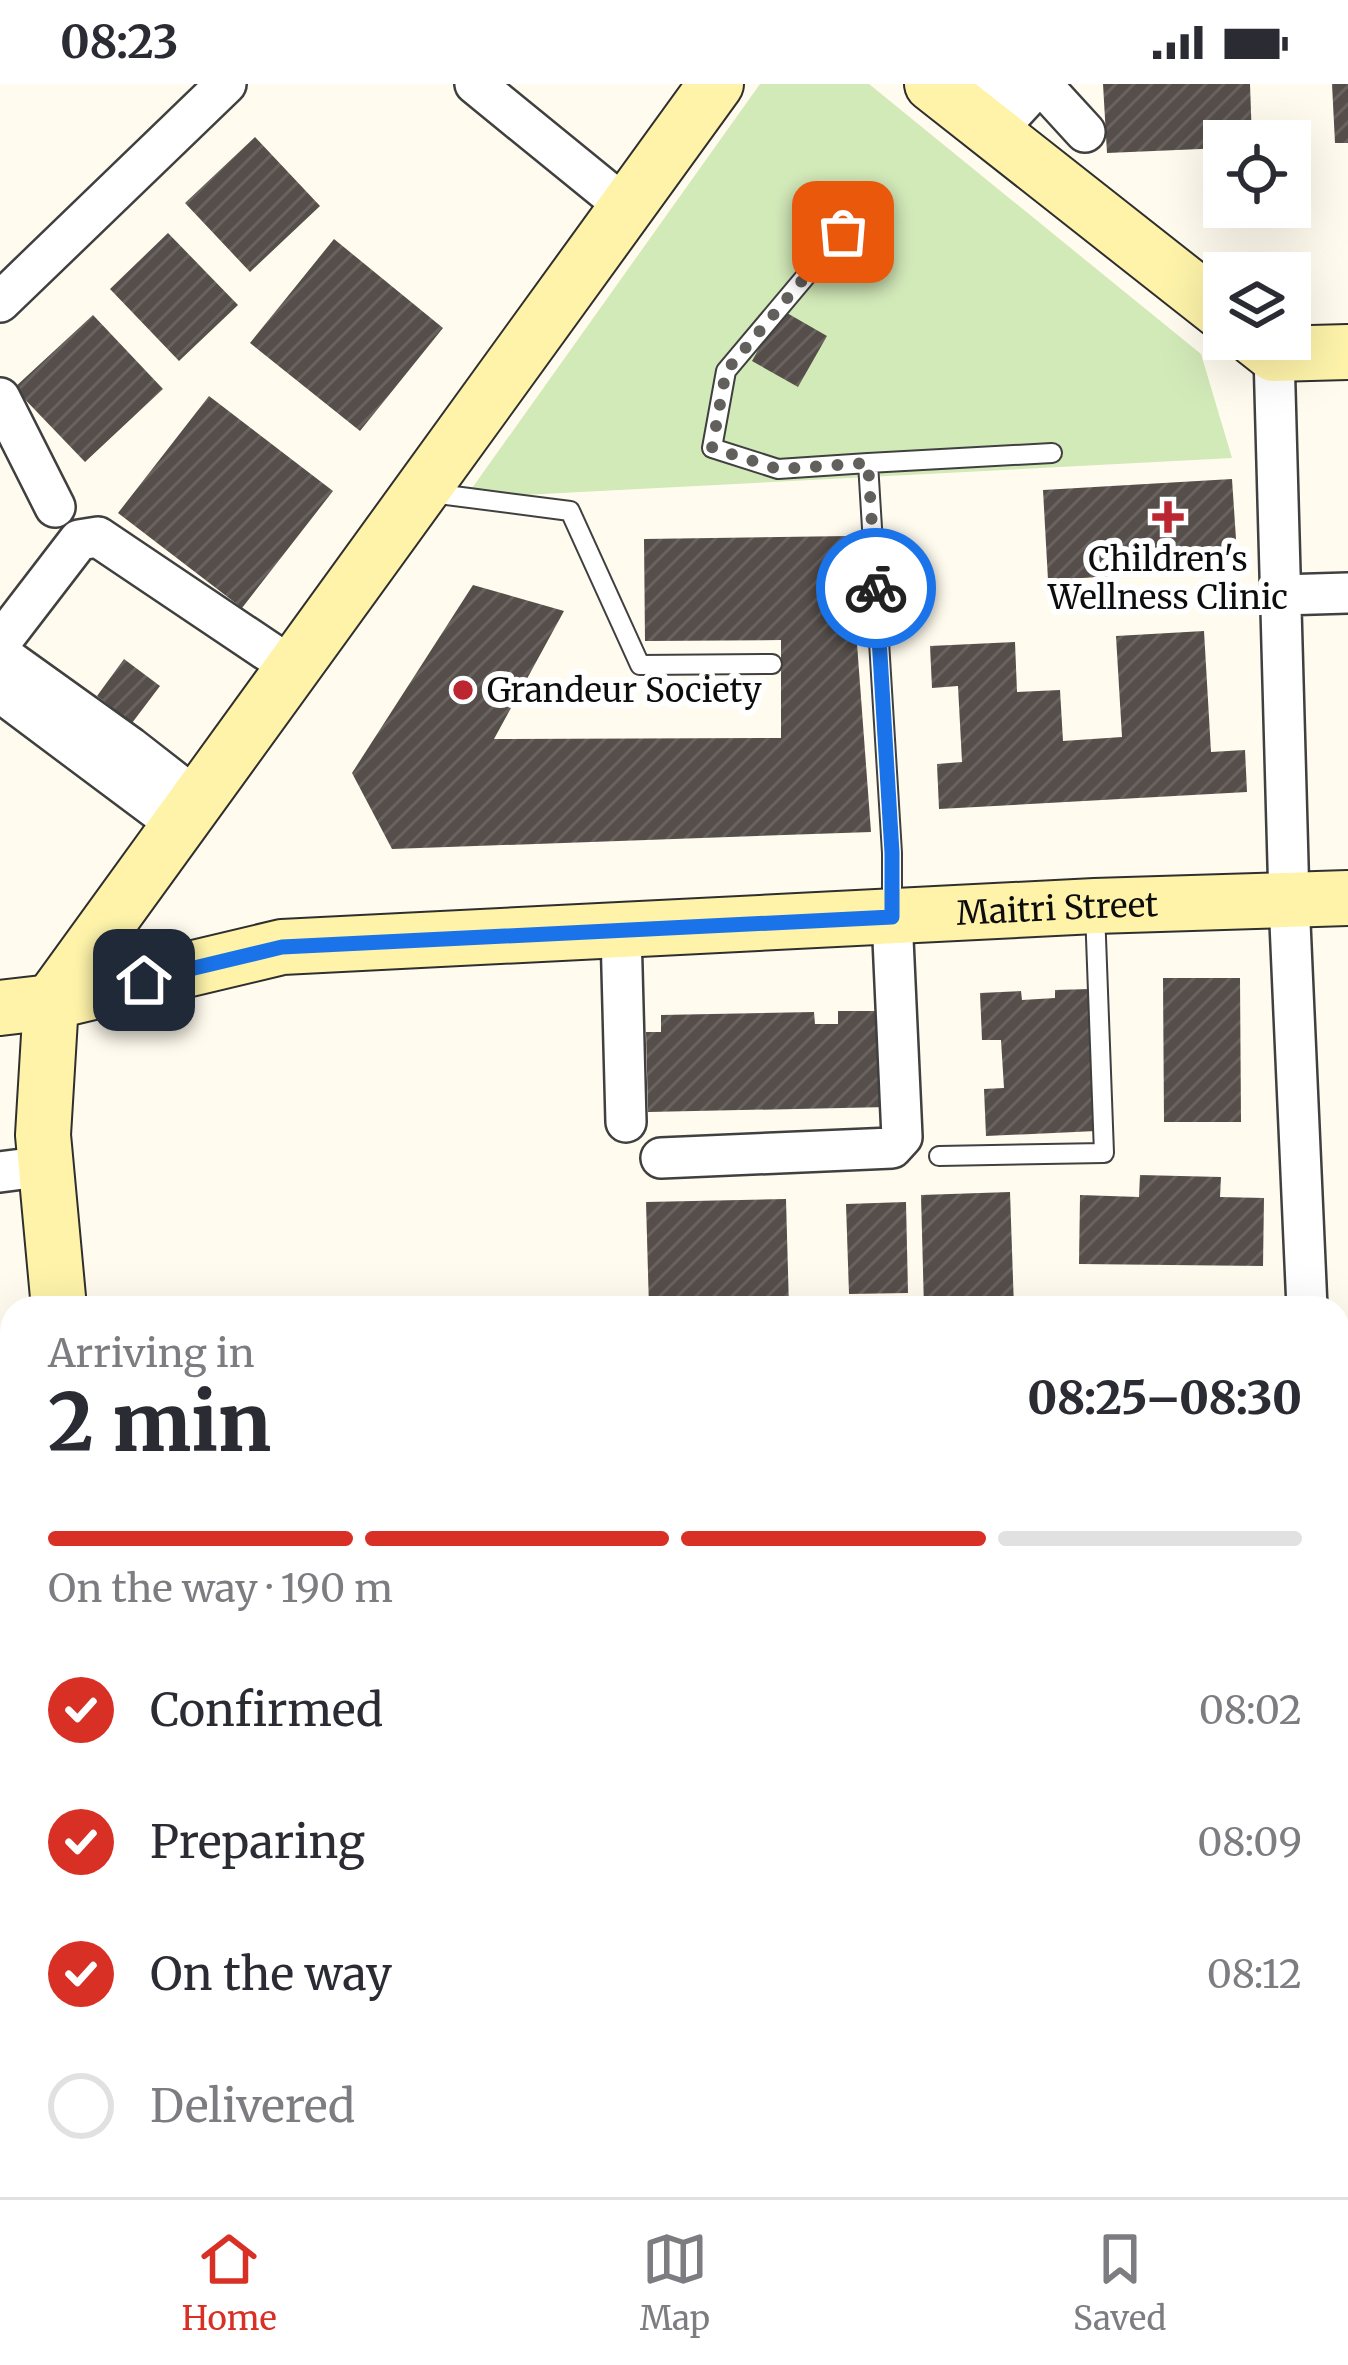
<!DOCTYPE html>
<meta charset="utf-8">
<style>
body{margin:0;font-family:Merriweather,serif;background:#f2f2f3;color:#2b2b33;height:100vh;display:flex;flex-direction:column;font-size:45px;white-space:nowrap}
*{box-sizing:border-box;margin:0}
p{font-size:39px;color:#7c7c81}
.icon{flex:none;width:66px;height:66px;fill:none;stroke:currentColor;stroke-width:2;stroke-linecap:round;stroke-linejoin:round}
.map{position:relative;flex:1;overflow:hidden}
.side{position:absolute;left:0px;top:1212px;width:1350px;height:903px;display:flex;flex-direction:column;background:#fff;border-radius:36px 36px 0 0;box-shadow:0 12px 48px #0002}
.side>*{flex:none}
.controls{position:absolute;left:1203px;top:36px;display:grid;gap:24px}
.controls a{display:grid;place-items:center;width:108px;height:108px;border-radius:0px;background:#fff;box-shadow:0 12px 48px #0002;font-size:60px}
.pin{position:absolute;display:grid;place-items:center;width:102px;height:102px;color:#fff;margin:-51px;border-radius:24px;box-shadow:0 6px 18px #0006}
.courier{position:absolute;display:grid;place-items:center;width:120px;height:120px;margin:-60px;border:9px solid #1a73e8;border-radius:50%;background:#fff;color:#222;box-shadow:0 3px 15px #0007}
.headline em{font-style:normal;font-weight:800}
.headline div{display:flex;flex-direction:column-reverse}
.headline{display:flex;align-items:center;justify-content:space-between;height:204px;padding:0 48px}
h1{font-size:78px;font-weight:800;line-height:90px}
.bar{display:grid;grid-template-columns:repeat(4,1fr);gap:18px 12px;align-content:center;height:144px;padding:0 48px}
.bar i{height:15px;border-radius:9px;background:#e1e1e2}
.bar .current{background:#d93025}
.bar p{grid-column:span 4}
ol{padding:0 48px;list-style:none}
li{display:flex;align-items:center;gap:36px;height:132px}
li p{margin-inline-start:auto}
li .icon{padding:12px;border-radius:50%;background:#d93025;color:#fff;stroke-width:4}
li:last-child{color:#7c7c81}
li i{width:66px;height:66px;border:6px solid #e1e1e2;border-radius:50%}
.status{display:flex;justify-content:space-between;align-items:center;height:84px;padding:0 60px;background:#fff;direction:ltr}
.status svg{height:33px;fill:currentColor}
.tab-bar{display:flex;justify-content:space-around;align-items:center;height:168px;border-top:3px solid #e1e1e2;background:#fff;font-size:33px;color:#7c7c81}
.tab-bar a{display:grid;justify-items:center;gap:6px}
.tab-bar .current{color:#d93025}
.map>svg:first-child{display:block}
.park{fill:#d2e9b8}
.building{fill:url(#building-hatch)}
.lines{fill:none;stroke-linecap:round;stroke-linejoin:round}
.lane-casing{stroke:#404040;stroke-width:22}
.street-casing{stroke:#404040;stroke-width:44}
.secondary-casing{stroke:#2f2f2f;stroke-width:58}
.path{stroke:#2f2f2f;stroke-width:8;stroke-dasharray:12 6;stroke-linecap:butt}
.lane{stroke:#fff;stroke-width:18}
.street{stroke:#fff;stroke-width:39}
.secondary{stroke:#fef3a9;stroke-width:54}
.done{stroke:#62605c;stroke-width:12;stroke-dasharray:0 21.6}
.route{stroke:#1a73e8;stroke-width:15}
.poi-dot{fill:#bc2631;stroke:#fff;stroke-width:4.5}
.labels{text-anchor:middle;stroke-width:12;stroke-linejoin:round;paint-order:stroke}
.poi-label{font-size:33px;fill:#0d0d0d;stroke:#fff}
.street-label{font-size:33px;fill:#0d0d0d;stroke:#fff}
</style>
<div class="status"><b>08:23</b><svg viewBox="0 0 49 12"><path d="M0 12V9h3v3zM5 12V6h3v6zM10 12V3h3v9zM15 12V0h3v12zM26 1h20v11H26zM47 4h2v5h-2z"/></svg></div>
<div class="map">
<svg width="1348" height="2113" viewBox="0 0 1348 2113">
<defs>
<pattern id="building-hatch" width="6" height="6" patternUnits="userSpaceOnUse" patternTransform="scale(3)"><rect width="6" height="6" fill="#564e4a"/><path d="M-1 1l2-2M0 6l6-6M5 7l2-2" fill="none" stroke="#696360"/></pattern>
</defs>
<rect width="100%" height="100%" fill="#fffbee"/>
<path class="park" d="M760 0H869L1201 270 1232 374 465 414Z"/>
<path class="building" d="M1103 0H1250L1252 57H1224V64L1107 69Z
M1332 0H1348V59H1335Z
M255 53 320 122 250 188 185 119Z
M168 149 238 221 179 277 110 205Z
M334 155 443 244 360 347 250 259Z
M780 225 827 252 798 303 752 277Z
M93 231 163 305 85 378 14 304Z
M209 312 333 407 242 524 118 429Z
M1232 395 1238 485 1048 496 1043 406Z
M849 452 871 748 392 765 352 689 473 501 564 527 494 655 781 654V556L645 557 644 455Z
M1204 547 1211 668 1245 666 1247 708 939 725 937 680 962 678 958 602 932 604 930 562 1015 558 1017 608 1060 606 1063 657 1122 653 1116 552Z
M124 575 160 602 132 639 97 612Z
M1163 894H1240L1241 1038H1164Z
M1090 905 1096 1047 986 1052 984 1005 1004 1004 1001 956H982L980 909 1021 907 1022 916 1055 914V906Z
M838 927H885L888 1023 648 1028 646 948H661V931L814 928 815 940H838Z
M1140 1091 1221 1093 1220 1113 1264 1114 1263 1182 1079 1180 1080 1111 1139 1113Z
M1010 1108 1014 1224H924L921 1111Z
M786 1115 789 1224H649L646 1118Z
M906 1118 908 1209 849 1210 846 1120Z
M0 1397H5L12 1479V1570L0 1571Z
M0 1939H3L12 2020V2103H21L22 2113H0Z
M275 2103H349L350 2113H275Z
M406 2103H492L483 2113H401Z
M609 2103H824V2113H607Z
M885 2103H974V2113H885Z"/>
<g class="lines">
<g class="lane-casing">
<path id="lane" d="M843 148 726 287 712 364 778 385 868 379
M431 409 570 427 640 581 772 580
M892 828V769L868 379 1052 369
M939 1072 1104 1069 1095 827
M848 2103V2113
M1001 2103V2113"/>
</g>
<g class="street-casing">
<path id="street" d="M475 0 626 123
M1041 0 1085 48
M974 33 1001 0
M994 49 1039 0
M0 218 226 0
M1274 270 1289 816 1307 1224
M0 314 55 423
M1281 511 1348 509
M0 608 179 742
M198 716 130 663 3 572V555L79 456 98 453 293 584
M621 847 626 1038
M661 1074 892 1064 902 1053 892 833
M0 1088 46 1082
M1338 1262 1348 1261
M0 1352 12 1351
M1338 1385 1348 1384
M0 1641 12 1640
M1338 1752H1348
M526 2103V2113"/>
</g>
<g class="secondary-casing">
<g id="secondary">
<path d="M932 0 1224 230"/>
<path d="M1255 255 1274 270 1348 268"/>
<path id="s1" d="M0 924 51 918 282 863 1095 822 1348 814"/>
<path d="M59 1224 43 1051 51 918 716 0"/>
<path d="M172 2103 174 2113"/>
</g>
</g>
<path class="path" d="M1203 2103 1204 2113"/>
<use href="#lane" class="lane"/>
<use href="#street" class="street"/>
<use href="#secondary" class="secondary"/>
</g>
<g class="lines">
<path class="done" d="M843 148 726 287 712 364 778 385 868 379 876 504"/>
<path class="route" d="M144 896 282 863 892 833V769L876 504"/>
</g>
<g class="poi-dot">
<path d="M1162 415h12v12h12v12h-12v12h-12v-12h-12v-12h12z"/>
<circle cx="463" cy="606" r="12"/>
</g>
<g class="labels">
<g class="poi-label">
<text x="1168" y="487">Children's<tspan x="1168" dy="38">Wellness Clinic</tspan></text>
<text x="487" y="618" text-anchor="start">Grandeur Society</text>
</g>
<g class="street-label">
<text dy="12" stroke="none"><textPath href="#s1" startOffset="1065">Maitri Street</textPath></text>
</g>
</g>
</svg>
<div class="controls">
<a><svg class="icon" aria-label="locate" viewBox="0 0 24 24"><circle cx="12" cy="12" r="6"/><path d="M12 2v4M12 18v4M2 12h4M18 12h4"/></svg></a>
<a><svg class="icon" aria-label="layers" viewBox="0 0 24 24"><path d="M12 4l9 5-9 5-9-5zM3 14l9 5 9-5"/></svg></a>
</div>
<div class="pin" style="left:843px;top:148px;background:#ea580c"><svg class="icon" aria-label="bag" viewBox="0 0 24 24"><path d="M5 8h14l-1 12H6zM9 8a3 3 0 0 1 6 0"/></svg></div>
<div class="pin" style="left:144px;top:896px;background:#1f2937"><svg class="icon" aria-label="home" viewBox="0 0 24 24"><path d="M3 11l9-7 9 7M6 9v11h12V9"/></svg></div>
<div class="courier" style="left:876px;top:504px"><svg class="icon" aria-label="bike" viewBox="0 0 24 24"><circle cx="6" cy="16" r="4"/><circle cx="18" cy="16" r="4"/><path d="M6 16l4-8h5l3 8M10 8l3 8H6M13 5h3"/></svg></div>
<section class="side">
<div class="headline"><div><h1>2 min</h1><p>Arriving in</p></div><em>08:25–08:30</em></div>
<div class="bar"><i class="current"></i><i class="current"></i><i class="current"></i><i></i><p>On the way · 190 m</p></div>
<ol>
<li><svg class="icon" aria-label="check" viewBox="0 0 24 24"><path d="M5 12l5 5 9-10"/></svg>Confirmed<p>08:02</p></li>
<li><svg class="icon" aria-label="check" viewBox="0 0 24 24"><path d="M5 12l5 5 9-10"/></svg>Preparing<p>08:09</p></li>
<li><svg class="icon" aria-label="check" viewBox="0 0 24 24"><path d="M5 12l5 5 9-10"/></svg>On the way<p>08:12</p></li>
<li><i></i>Delivered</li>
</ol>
</section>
</div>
<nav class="tab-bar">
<a class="current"><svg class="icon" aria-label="home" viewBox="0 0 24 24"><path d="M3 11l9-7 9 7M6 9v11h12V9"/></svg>Home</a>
<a><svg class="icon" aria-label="map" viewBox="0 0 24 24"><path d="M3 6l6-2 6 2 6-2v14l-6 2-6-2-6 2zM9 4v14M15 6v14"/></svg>Map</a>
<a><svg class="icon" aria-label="saved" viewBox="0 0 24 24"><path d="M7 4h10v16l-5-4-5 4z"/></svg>Saved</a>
</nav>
